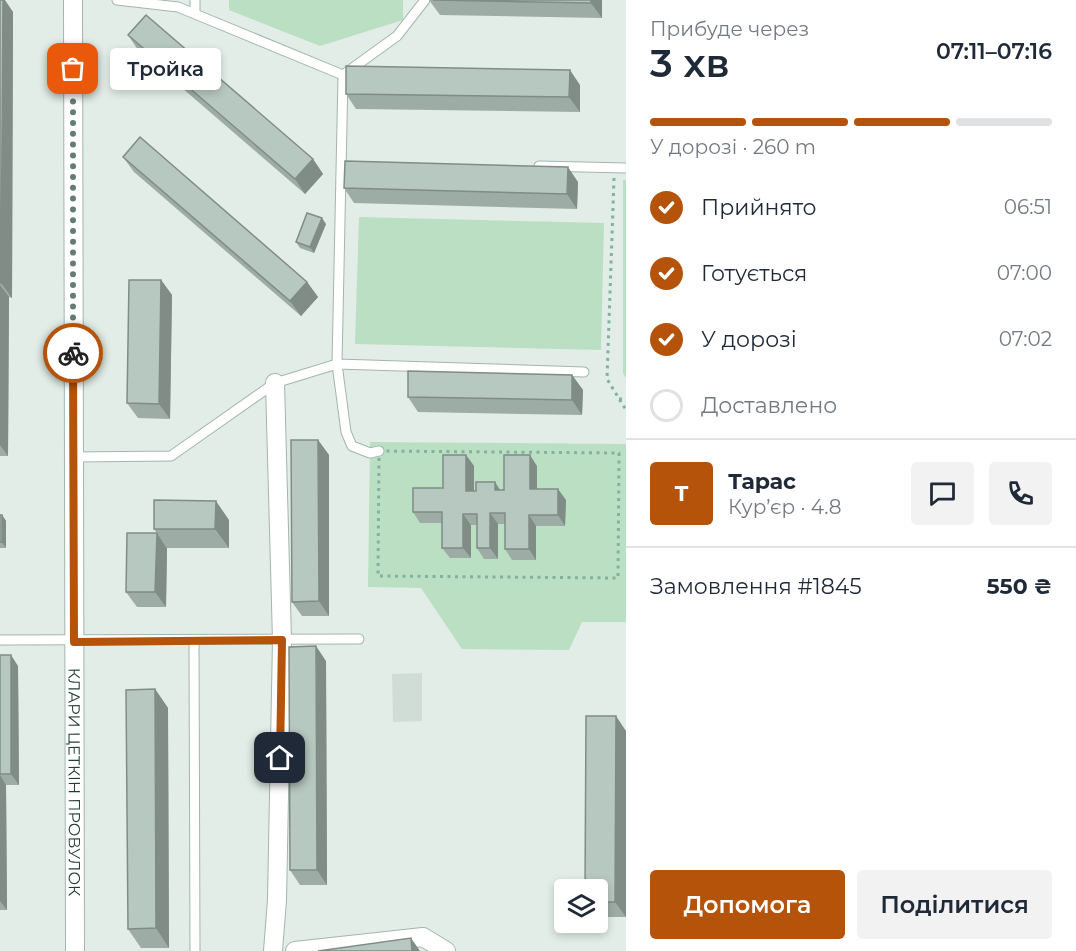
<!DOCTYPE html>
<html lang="uk">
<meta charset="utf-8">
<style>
body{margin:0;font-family:Montserrat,sans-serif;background:#f2f2f3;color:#1f2937;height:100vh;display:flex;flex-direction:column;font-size:22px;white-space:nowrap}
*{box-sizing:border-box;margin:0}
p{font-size:20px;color:#747a83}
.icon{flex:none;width:33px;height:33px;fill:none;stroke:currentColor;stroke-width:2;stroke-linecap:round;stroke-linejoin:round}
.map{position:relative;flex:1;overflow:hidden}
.panel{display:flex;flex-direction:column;background:#fff;width:450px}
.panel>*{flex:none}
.buttons{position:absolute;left:554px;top:879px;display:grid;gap:12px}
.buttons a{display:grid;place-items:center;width:54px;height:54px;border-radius:6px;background:#fff;box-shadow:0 3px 9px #0003;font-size:30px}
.pin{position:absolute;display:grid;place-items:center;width:51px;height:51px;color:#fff;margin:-26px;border-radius:12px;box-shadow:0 3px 9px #0006}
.courier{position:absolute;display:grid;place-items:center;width:60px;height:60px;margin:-30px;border:4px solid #b45309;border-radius:50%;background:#fff;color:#222;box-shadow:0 2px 8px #0007}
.bubble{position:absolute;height:42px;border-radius:6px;background:#fff;box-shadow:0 3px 9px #0003;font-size:20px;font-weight:600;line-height:42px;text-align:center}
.head em{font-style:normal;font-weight:600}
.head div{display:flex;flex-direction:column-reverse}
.head{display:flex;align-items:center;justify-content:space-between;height:102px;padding:0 24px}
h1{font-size:39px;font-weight:600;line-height:45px}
.bar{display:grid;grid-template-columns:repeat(4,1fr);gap:9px 6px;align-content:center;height:72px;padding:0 24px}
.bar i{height:8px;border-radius:4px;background:#e0e1e3}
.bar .current{background:#b45309}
.bar p{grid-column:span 4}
.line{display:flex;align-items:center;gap:15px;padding:0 24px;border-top:2px solid #e0e1e3}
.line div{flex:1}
.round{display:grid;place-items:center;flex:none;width:63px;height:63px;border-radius:6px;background:#f2f2f3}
ol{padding:0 24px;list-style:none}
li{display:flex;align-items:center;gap:18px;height:66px}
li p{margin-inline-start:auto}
li .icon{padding:6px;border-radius:50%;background:#b45309;color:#fff;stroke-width:4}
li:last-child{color:#747a83}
li i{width:33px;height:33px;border:3px solid #e0e1e3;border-radius:50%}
.action{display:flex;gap:12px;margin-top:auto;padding:12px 24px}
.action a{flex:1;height:69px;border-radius:6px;background:#b45309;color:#fff;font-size:24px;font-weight:600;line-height:69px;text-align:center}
.action a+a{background:#f2f2f3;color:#1f2937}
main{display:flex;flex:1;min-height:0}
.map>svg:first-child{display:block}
.built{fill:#d0ddd6}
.green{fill:#badfc2}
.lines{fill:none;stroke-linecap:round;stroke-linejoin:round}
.service-casing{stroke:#a4b5ae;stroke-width:11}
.minor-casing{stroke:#a4b5ae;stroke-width:20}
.path{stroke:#81b2a0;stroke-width:3;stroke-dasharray:3 4.5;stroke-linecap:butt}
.service{stroke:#fff;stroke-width:9}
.minor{stroke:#fff;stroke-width:18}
.wall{fill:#9daca5}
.shaded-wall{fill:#808c86}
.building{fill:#b7c8c0;stroke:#808c86;stroke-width:1.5}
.done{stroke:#657c73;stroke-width:6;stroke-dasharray:0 10.8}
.route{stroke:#b45309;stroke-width:8}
.labels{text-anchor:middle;stroke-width:4.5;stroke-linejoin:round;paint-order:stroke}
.street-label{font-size:16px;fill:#213f35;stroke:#f3f9f6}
</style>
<main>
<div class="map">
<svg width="626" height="951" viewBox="0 0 626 951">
<rect width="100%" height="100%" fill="#e2ede7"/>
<path class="built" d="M422 673V721L393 722 392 674Z"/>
<path class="green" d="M229 0H403V20L320 46 229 10Z
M623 180H626V378L623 373Z
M359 217 604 223 601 350 355 344Z
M370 442 626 444V622H582L569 650 462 649 421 588 368 587Z"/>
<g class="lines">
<g class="service-casing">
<path id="service" d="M117 0 178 7 343 75 397 36 425 0
M195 13V0
M343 75 337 364 346 432 352 446 370 453 379 451
M539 166 626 168
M74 457 171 456 275 383 337 364 584 372
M0 640 359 639
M194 640 195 951"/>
</g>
<g class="minor-casing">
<g id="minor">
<path id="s1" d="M73 0 75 951"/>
<path d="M273 951 277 900 282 640 275 383"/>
<path d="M295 951 423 937 446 951"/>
</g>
</g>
<path class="path" d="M614 178 607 379 626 410
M619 399H626
M379 451 619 453 618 578 378 576Z"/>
<use href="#service" class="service"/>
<use href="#minor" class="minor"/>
</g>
<path class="wall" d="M0 0 13 12 12 298 9 297 8 456H0Z
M429 0H602V18L440 15Z
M128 35 313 159 323 174 305 194 138 50Z
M580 85V112L356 109 346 94Z
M123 157 307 282 318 297 301 316 134 172Z
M578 182 577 209 354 203 344 188Z
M326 224 314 253 300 248 296 242Z
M161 280 172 295 170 419 138 418 127 403Z
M572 375 583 390 582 415 418 412 408 397Z
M318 440 329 455V616H302L292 602Z
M466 455 474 466V491L504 490 537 466V489L566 500 565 526H536V560H512L505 549V524H498V559H484L477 548V525H471V558H450L442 548V523H420L413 512 443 488Z
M0 515H2L6 521V548H0Z
M229 520V548H167L154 529Z
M167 548 166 607H137L126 592Z
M0 655 18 666 19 785H6L7 910H0Z
M326 661 327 885H300L290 870Z
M155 689 168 708 169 948H141L128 929Z
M616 716 626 917H597V890Z"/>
<path class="shaded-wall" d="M3 0H5L13 12 12 298 1 283Z
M591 0H602V18L591 3Z
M570 70 580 85V112L569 97Z
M313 159 323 174 305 194 295 179Z
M568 167 578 182 577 209 567 194Z
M322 218 326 224 314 253 310 247Z
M161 280 172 295 170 419 159 404Z
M307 282 318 297 301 316 290 301Z
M0 285 9 297 8 456 0 445Z
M572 375 583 390 582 415 572 400Z
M318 440 329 455V616L319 601Z
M466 455 474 466V502L466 491Z
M530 455 537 466V500L530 489Z
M495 482 502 493 495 490Z
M558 489 566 500 565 526 558 515Z
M216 501 229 520V548L215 529Z
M490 513 498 524V559L490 548Z
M463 514 471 525V558L463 548Z
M2 515 6 521V548L2 542Z
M529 515 536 526V560L529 549Z
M157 533 167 548 166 607 155 592Z
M316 646 326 661 327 885 317 870Z
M11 655 18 666 19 785 11 774Z
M155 689 168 708 169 948 156 928Z
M616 716 626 731V917L615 902Z
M0 775 6 785 7 910 0 901Z
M411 938 420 951H412Z"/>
<path class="building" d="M0 0H3L1 283H0Z
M433 0H591V3Z
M146 15 313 159 295 179 128 35Z
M346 66 570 70 569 97 346 94Z
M140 137 307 282 290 301 123 157Z
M345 161 568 167 567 194 344 188Z
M307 213 322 218 310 247 296 242Z
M129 280H161L159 404 127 403Z
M408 371 572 375V400L408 397Z
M291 440H318L319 601 292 602Z
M443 455H466V491H476V482H495V490H504V455H530V489H558V515H529V549H505V513H490V548H477V514H463V548H442V512H413V488H443Z
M154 500 216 501 215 529H154Z
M0 515H2V542H0Z
M127 533H157L155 592H126Z
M316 646 317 870H290L289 647Z
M0 655H11V774H0Z
M155 689 156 928 128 929 126 690Z
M586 716H616L615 902H597V890H585Z
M411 938 412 951H318Z"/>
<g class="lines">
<path class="done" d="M73 69V353"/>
<path class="route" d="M73 353 74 642 282 640 280 758"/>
</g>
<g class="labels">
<g class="street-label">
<text dy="6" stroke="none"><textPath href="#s1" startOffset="782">КЛАРИ ЦЕТКІН ПРОВУЛОК</textPath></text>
</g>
</g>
</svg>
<div class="buttons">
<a><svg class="icon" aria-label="layers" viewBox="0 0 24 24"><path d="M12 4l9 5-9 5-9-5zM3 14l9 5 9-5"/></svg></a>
</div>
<div class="pin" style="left:73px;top:69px;background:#ea580c"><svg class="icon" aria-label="bag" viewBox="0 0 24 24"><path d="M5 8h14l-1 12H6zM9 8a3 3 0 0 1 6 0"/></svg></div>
<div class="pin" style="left:280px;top:758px;background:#1f2937"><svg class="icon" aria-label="home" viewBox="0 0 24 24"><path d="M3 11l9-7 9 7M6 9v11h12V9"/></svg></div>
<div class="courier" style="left:73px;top:353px"><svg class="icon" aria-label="bike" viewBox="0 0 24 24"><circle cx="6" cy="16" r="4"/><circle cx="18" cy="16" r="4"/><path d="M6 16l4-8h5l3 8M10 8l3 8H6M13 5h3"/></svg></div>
<div class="bubble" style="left:110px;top:48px;width:111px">Тройка</div>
</div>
<section class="panel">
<div class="head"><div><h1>3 хв</h1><p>Прибуде через</p></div><em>07:11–07:16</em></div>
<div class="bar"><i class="current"></i><i class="current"></i><i class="current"></i><i></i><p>У дорозі · 260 m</p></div>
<ol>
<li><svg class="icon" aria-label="check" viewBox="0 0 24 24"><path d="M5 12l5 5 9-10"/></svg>Прийнято<p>06:51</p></li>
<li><svg class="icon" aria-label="check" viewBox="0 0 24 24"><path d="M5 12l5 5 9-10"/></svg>Готується<p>07:00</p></li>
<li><svg class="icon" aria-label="check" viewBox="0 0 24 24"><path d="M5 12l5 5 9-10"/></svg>У дорозі<p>07:02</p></li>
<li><i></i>Доставлено</li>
</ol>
<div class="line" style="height:108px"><b class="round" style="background:#b45309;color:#fff">Т</b><div><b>Тарас</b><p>Кур’єр · 4.8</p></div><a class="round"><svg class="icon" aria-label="chat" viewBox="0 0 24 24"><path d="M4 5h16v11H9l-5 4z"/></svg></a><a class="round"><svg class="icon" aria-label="phone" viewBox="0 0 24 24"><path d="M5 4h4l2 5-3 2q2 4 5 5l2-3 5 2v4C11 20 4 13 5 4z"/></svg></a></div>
<div class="line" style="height:78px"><div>Замовлення #1845</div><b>550 ₴</b></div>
<div class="action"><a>Допомога</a><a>Поділитися</a></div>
</section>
</main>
